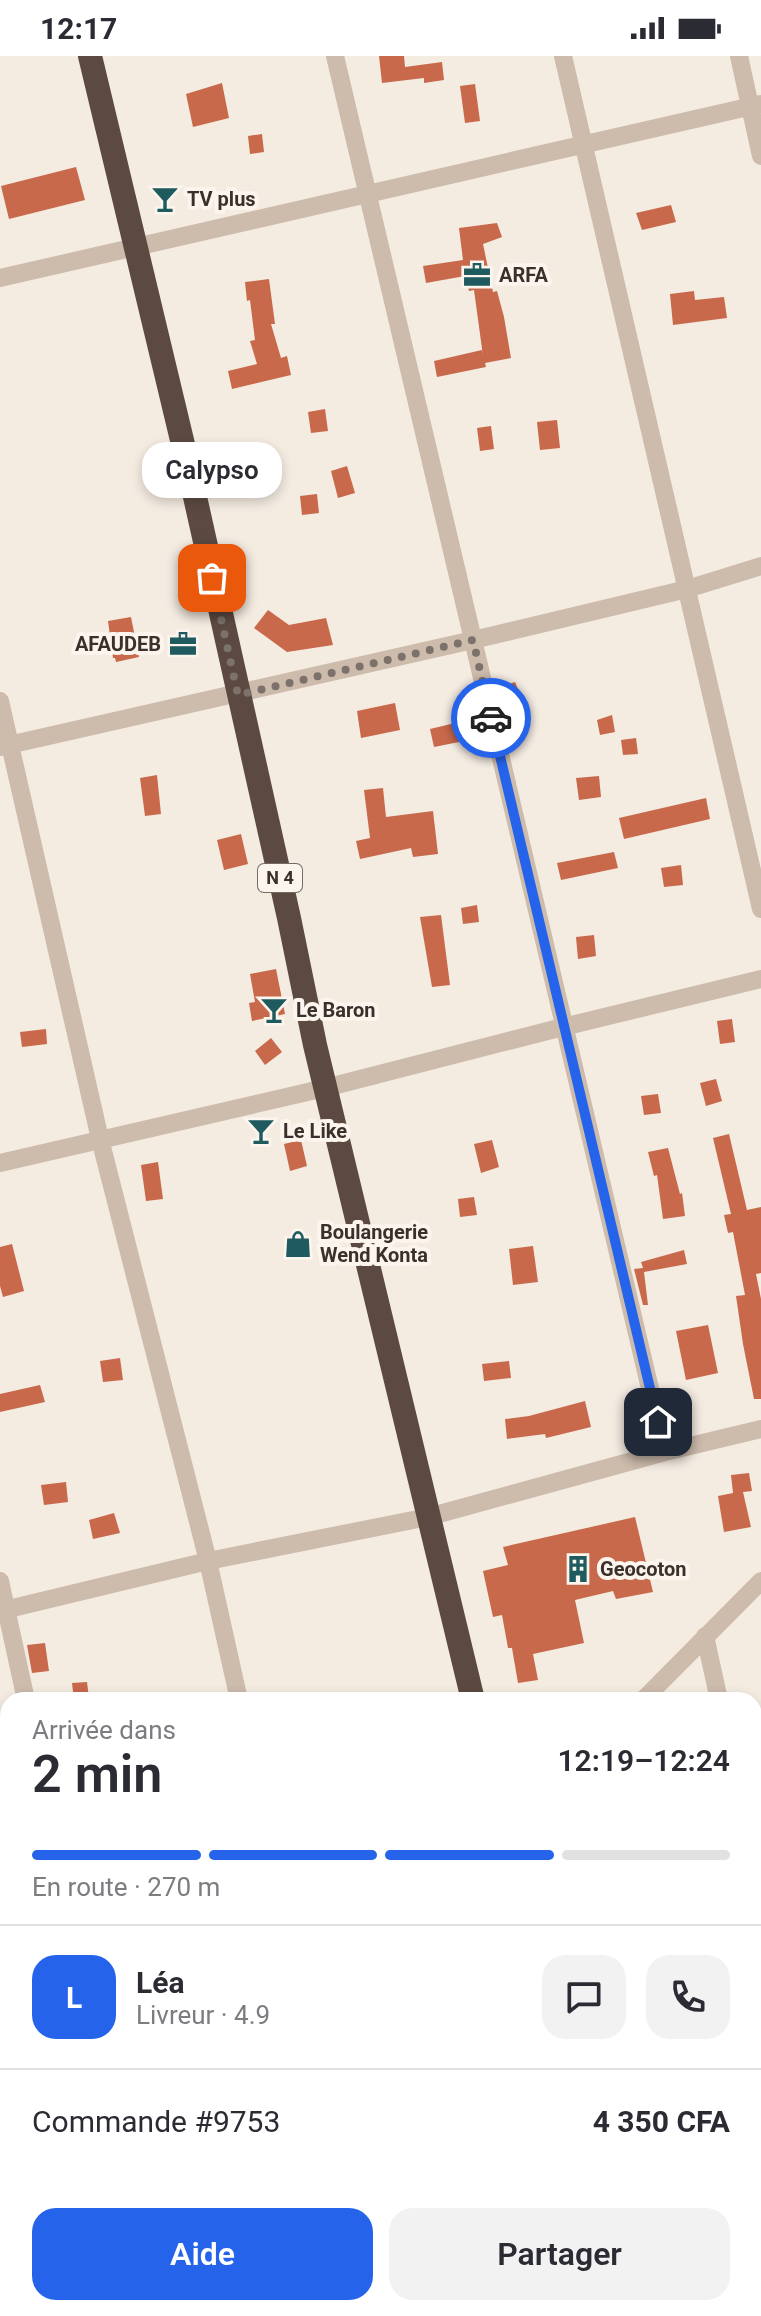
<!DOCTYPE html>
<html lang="fr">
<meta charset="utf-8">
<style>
body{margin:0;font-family:Roboto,sans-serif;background:#f2f2f3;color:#2b2b33;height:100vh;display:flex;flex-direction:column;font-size:30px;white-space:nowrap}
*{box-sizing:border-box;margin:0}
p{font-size:26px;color:#7c7c81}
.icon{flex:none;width:44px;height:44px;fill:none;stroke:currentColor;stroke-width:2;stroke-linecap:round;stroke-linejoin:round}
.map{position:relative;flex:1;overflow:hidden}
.side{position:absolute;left:0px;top:1636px;width:762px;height:624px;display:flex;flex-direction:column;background:#fff;border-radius:24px 24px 0 0;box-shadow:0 4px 12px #0003}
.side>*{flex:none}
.pin{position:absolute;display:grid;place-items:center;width:68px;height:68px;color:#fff;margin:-34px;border-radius:16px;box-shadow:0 4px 12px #0006}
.courier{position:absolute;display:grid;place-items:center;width:80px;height:80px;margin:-40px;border:6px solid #2563eb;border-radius:50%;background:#fff;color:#222;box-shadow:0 2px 10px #0007}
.bubble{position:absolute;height:56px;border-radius:24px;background:#fff;box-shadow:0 4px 12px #0003;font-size:26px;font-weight:600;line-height:56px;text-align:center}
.headline em{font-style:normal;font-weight:600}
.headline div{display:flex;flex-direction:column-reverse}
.headline{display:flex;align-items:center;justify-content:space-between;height:136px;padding:0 32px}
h1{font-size:52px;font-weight:600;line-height:60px}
.bar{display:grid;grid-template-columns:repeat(4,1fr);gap:12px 8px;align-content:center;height:96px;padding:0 32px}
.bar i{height:10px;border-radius:6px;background:#e1e1e2}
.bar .on{background:#2563eb}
.bar p{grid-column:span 4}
.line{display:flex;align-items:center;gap:20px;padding:0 32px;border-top:2px solid #e1e1e2}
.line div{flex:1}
.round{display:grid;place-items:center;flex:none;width:84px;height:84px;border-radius:24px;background:#f2f2f3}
.button{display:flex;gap:16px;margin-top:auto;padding:16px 32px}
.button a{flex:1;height:92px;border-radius:24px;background:#2563eb;color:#fff;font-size:32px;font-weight:600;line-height:92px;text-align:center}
.button a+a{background:#f2f2f3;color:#2b2b33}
.status{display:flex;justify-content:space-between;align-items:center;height:56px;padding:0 40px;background:#fff;direction:ltr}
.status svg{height:22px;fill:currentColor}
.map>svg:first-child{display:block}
.building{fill:#c8694b}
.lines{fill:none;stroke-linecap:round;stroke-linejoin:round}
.minor{stroke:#cdbbac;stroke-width:18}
.highway{stroke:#5c4a42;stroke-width:24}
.done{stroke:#7c716b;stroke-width:8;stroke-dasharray:0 14.4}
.route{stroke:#2563eb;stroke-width:10}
.labels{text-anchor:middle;stroke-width:8;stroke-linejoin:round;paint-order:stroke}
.shield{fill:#fbf5ee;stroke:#756b66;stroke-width:2}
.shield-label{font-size:18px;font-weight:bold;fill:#3b302b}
.poi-label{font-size:20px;font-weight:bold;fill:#3b302b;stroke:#fbf5ee;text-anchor:start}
</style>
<div class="status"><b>12:17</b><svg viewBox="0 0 49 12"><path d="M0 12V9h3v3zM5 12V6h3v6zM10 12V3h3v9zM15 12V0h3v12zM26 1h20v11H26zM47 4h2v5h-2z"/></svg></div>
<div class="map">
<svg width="761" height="2260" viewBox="0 0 761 2260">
<rect width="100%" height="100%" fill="#f4ebe1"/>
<path class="building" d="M379 0H404L405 11 442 6 444 24 424 27V22L382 27Z
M222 27 229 62 193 71 186 38Z
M475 28 480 65 465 67 460 30Z
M262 78 264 96 250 98 248 80Z
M76 111 85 144 9 163 1 130Z
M671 149 676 166 642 174 636 157Z
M497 167 502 181 483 188 493 236 497 235 504 261 511 302 485 307 486 311 437 321 434 305 482 294 483 300 474 234 469 235 465 220 426 227 423 210 463 204 459 172Z
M269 223 275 268H271L281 302 287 300 291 319 232 333 228 315 257 308 250 285 255 284 250 244 247 245 245 226Z
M694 235 695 244 724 241 727 262 673 269 670 238Z
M325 353 328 375 311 377 308 356Z
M557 364 560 392 540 394 537 366Z
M491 370 494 393 480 395 477 372Z
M347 410 355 437 338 442 331 415Z
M317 438 319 457 302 459 300 440Z
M268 554 289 569 326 562 333 589 287 596 254 572Z
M131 561 139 601 116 606 115 602H113L108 565Z
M515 626 528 657 513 665 498 632Z
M395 647 400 674 361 682 357 655Z
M612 659 615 676 600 679 597 664Z
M455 667 459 686 434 691 430 673Z
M636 682 638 698 623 699 621 684Z
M157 719 161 758 145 760 140 722Z
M599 720 601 741 579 744 576 722Z
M383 732 386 761 433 755 438 798 413 801 411 792 360 803 356 785 370 782 364 734Z
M706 742 710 763 624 783 619 762Z
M241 778 248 808 224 814 217 784Z
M614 796 618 812 561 824 557 807Z
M681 809 683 829 664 831 661 812Z
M477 849 479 866 463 868 461 852Z
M441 859 450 929 432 931 420 861Z
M594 879 596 900 578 903 576 881Z
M276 913 285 958 252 965 249 947 255 946 250 918Z
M732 963 735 986 720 988 717 965Z
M46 973 47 988 22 991 20 976Z
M271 982 282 996 265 1009 255 995Z
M716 1023 722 1045 706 1050 700 1027Z
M658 1038 661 1057 644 1059 641 1040Z
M729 1078 747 1154 761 1151V1217L756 1218 761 1243V1343H754L743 1288 736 1240 745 1239 733 1176 728 1177 724 1159 731 1158 713 1082Z
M301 1084 307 1110 290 1115 284 1088Z
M492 1084 499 1111 481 1117 474 1088Z
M668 1092 680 1138 682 1137 685 1160 663 1163 657 1119 654 1120 648 1096Z
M158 1106 163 1143 146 1145 141 1109Z
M474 1141 477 1159 460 1161 458 1143Z
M12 1188 24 1235 3 1241 0 1230V1191Z
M533 1190 538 1226 513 1229 509 1193Z
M684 1194 687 1208 644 1216 648 1249H643L634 1213 643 1212 641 1206Z
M708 1269 718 1317 686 1324 676 1275Z
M120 1302 123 1324 103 1326 100 1305Z
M509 1305 511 1322 484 1325 482 1308Z
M40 1329 45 1346 0 1356V1338Z
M585 1345 591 1371 546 1382 545 1378 507 1383 505 1363 529 1360Z
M749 1417 752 1435 743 1436 751 1471 724 1476 718 1440 733 1437 731 1419Z
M66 1426 68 1446 44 1449 41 1429Z
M114 1457 120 1477 93 1483 89 1464Z
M635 1461 653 1536 616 1543 613 1535 575 1544 584 1587 533 1598 538 1624 518 1627 512 1592H508L502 1559 493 1561 483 1515 508 1509 503 1491Z
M45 1587 49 1615 32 1617 27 1589Z
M87 1626 89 1642 74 1644 72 1627Z"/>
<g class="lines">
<path class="minor" d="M335 0 665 1396
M563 0 761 853
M739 0 761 100
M0 222 761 48
M0 645 100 1083 208 1505 239 1644
M0 691 473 584 687 533 761 510
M0 1107 325 1032 563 971 761 923
M0 1525 26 1644
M0 1555 208 1505 428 1461 665 1396 761 1373
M705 1580 719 1644
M643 1644 761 1525
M754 1803 761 1835
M754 2131 761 2129
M155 2252 157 2260
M377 2252 379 2260
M27 2260 34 2252
M199 2260 235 2252"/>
<path class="highway" d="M90 0 187 405 289 862 315 989 473 1644
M612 2252 613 2260"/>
</g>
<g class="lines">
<path class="done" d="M212 522 238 639 473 584 491 662"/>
<path class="route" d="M491 662 658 1366"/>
</g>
<defs>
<g id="bar-bare" transform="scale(2.16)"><path d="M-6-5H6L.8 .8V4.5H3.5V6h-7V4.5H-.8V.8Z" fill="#1f5a5e" stroke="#fbf5ee" stroke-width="2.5" paint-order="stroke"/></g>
<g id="office-bare" transform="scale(2.16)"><path d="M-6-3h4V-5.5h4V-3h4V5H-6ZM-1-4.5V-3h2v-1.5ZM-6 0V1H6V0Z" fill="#1f5a5e" stroke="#fbf5ee" stroke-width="2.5" paint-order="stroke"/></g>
<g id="shop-bare" transform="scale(2.16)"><path d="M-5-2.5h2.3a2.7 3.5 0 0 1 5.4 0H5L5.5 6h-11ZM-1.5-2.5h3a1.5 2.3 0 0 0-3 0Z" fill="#1f5a5e" stroke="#fbf5ee" stroke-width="2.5" paint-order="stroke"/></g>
<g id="building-bare" transform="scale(2.16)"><path d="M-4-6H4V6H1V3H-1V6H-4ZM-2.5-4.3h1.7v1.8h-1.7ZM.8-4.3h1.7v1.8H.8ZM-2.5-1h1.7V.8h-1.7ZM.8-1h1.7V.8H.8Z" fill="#1f5a5e" stroke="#fbf5ee" stroke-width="2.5" paint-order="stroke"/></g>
</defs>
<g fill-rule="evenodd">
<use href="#bar-bare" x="165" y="143"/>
<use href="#office-bare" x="477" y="219"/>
<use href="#office-bare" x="183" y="588"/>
<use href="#bar-bare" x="274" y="954"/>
<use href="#bar-bare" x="261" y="1075"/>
<use href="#shop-bare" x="298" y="1188"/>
<use href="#building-bare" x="578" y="1513"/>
</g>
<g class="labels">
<rect class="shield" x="258" y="808" width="44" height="28" rx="6"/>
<g class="shield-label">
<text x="280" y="828">N 4</text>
</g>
<g class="poi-label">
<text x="187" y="150">TV plus</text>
<text x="499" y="226">ARFA</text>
<text x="161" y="595" text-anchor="end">AFAUDEB</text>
<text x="296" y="961">Le Baron</text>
<text x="283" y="1082">Le Like</text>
<text x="320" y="1183">Boulangerie<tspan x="320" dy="23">Wend Konta</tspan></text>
<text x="600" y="1520">Geocoton</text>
</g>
</g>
</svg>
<div class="pin" style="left:212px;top:522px;background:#ea580c"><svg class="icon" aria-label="bag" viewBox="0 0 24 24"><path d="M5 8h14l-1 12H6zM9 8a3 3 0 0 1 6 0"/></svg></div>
<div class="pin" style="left:658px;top:1366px;background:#1f2937"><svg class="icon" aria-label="home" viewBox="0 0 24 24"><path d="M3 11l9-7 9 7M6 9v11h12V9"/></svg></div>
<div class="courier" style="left:491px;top:662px"><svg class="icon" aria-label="car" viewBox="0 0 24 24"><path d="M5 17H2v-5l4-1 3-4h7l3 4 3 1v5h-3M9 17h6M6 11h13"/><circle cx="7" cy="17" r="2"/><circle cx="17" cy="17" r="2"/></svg></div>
<div class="bubble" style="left:142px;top:386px;width:140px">Calypso</div>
<section class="side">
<div class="headline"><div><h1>2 min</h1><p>Arrivée dans</p></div><em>12:19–12:24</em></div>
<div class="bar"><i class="on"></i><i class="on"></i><i class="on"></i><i></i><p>En route · 270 m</p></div>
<div class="line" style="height:144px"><b class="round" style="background:#2563eb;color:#fff">L</b><div><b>Léa</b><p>Livreur · 4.9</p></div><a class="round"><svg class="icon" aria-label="chat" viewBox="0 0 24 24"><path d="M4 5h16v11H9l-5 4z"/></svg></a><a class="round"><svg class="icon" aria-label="phone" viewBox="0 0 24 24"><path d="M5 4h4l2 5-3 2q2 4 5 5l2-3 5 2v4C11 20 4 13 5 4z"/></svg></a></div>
<div class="line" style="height:104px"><div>Commande #9753</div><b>4 350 CFA</b></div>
<div class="button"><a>Aide</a><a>Partager</a></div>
</section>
</div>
